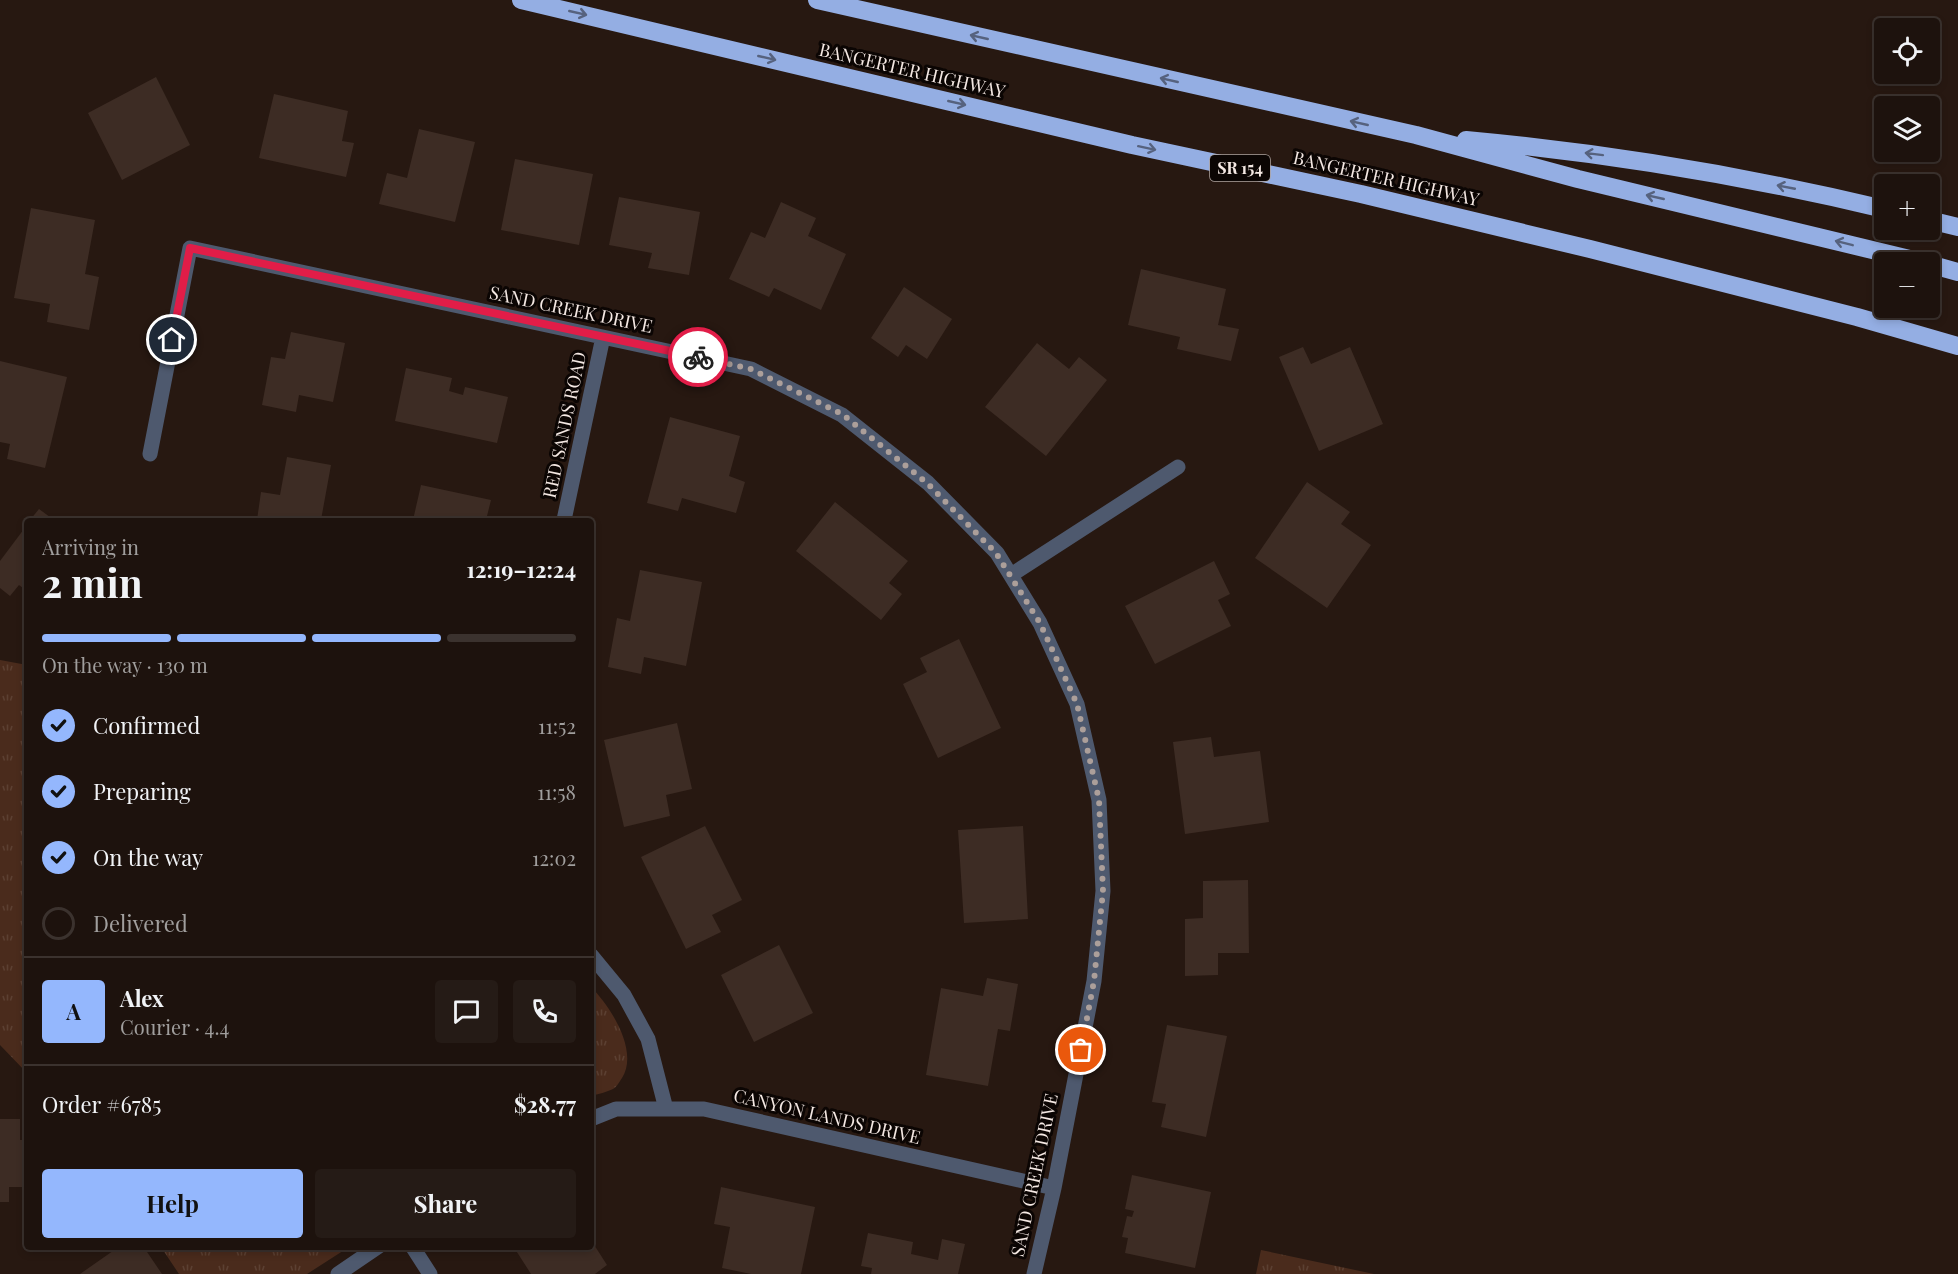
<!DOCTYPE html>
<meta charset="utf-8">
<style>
body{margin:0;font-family:"Playfair Display",serif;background:#251b16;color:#f1f3f6;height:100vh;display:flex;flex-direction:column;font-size:22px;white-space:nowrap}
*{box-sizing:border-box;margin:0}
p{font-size:20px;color:#a09e9d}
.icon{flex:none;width:33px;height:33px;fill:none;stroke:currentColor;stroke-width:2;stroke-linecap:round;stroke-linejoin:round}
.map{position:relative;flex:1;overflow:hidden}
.side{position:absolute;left:24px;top:518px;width:570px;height:732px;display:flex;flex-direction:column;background:#1d120d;border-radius:6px;box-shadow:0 3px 9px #0003,0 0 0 2px #3b322e}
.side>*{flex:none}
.tools{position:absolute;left:1874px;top:18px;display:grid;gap:12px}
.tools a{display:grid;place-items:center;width:66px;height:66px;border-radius:6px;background:#1d120d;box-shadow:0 3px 9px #0003,0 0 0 2px #3b322e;font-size:30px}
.pin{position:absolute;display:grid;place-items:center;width:51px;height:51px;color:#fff;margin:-26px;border:3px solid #fff;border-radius:50%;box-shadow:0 2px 6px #0007}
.courier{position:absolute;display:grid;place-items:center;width:60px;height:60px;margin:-30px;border:4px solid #e11d48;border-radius:50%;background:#fff;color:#222;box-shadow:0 2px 8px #0007}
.summary em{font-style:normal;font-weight:700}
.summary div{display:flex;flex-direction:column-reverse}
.summary{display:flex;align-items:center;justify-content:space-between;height:102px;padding:0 18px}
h1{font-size:39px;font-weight:700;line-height:45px}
.bar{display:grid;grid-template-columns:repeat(4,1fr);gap:9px 6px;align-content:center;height:72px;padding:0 18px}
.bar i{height:8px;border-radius:4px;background:#3b322e}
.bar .current{background:#94b7fd}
.bar p{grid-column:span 4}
.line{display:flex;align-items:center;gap:15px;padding:0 18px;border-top:2px solid #3b322e}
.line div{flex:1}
.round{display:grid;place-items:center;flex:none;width:63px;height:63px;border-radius:6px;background:#251b16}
ol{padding:0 18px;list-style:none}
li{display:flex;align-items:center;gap:18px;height:66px}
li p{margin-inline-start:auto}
li .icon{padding:6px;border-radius:50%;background:#94b7fd;color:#111;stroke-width:4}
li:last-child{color:#a09e9d}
li i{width:33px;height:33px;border:3px solid #3b322e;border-radius:50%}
.action{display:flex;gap:12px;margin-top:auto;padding:12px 18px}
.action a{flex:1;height:69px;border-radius:6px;background:#94b7fd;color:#111;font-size:24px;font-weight:700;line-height:69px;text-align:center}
.action a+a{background:#251b16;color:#f1f3f6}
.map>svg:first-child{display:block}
.grass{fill:url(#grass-tufts)}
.building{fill:#3d2c24}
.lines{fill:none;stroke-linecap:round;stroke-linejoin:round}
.minor{stroke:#4e596e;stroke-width:15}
.highway{stroke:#94aee3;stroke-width:18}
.oneway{stroke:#56627e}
.done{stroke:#ac9f9a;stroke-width:6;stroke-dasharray:0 10.8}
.route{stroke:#e11d48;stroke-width:8}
.labels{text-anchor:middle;stroke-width:6;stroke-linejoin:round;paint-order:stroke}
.shield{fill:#0b0503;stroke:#aea4a0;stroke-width:1.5}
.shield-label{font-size:16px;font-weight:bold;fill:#f4e8e3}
.street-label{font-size:18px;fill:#f4e8e3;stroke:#0b0503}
</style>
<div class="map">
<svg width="1958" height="1274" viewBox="0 0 1958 1274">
<defs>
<pattern id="grass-tufts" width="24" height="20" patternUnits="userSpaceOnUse" patternTransform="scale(1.5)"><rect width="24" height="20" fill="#4a2b1c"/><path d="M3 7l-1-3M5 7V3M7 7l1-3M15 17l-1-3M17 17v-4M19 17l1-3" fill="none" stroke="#5c4032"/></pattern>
</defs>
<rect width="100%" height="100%" fill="#271811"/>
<path class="grass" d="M0 660 27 665V1073L0 1045Z
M591 987C611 1007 639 1051 622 1078 619 1082 617 1087 613 1089 607 1092 598 1094 591 1096Z
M161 1247H349L307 1274H179Z
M1261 1250 1374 1274H1256Z"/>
<path class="building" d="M156 77 190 145 122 180 88 113Z
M274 94 348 111 342 141 354 143 346 177 259 158Z
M419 129 475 142 455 222 379 204 387 173 407 178Z
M515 159 593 174 579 245 501 230Z
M619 197 700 212 689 275 648 268 652 253 609 245Z
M781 202 816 218 808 236 846 254 821 310 774 288 769 297 729 279 751 232 765 238Z
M31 208 95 220 85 274 99 277 89 330 47 322 50 304 14 298Z
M1141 269 1226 289 1218 325 1239 329 1231 361 1177 349 1180 337 1128 325Z
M904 287 952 319 927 359 906 345 898 357 871 338Z
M291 332 345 343 333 402 299 395 296 412 262 405 271 357 285 359Z
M1037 343 1069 369 1079 357 1107 380 1046 456 985 407Z
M1303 347 1311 364 1350 347 1383 424 1319 451 1279 357Z
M0 361 67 377 45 468 7 459 10 444 0 442Z
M406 368 452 378 449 391 463 395 465 387 508 397 497 443 395 421Z
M670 417 740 436 729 476 745 482 736 513 682 498 678 511 647 503Z
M287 457 331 465 321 520H257L261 492 280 495Z
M1307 482 1350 512 1341 524 1371 545 1327 608 1255 558Z
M421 485 491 500 486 520H413Z
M835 502 908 561 889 583 902 594 881 620 796 551Z
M39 509 54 520H30Z
M27 525V591L19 585 10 596 0 588V561Z
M1214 561 1230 594 1218 600 1231 626 1155 664 1125 606Z
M640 570 702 582 686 666 644 657 641 674 608 667 617 618 630 621Z
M959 639 1001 728 938 758 903 684 927 672 920 658Z
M677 723 692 789 666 795 670 816 624 827 604 740Z
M1211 737 1214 757 1260 751 1269 822 1185 834 1173 742Z
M705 826 742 900 712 915 721 932 686 949 641 857Z
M1023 826 1028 919 964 923 958 830Z
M1248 880 1249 953H1218V975L1185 976V919L1203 918V881Z
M779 945 813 1013 754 1042 721 975Z
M987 978 1018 984 1010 1031 998 1029 988 1086 926 1075 941 988 983 996Z
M1167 1025 1227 1036 1206 1137 1161 1127 1166 1104 1152 1102Z
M0 1119H20V1140H27V1187H9V1202H0Z
M1132 1175 1211 1192 1195 1268 1125 1253 1128 1238 1122 1237 1127 1216 1132 1217 1134 1211 1125 1209Z
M721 1187 815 1207 801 1274H751L722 1268 730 1227 714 1224Z
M868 1233 913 1242 911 1254 938 1260 942 1239 965 1244 958 1274H871L872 1268 861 1266Z
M591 1240 607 1265 595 1274H531L515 1249 518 1246H591Z
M120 1246H143L162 1274H80Z"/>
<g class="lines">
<path class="minor" d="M150 454 190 248 751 369 842 415 928 483 997 553 1040 623 1077 704 1099 800 1103 891 1094 981 1054 1188 1034 1274
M564 520 603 337
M1011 575 1178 467
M591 955 624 995 648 1039 666 1109
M591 1119 616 1109H704L1054 1188
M412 1246 430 1274
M338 1274 379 1246"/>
<path class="highway" d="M521 0 1132 145 1361 194 1590 249 1857 317 1958 346
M817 0 1416 135 1578 179 1922 262
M1466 140C1607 153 1746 176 1884 209
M1929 220 1958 227
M1929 264 1958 272"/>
</g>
<defs><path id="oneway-shaft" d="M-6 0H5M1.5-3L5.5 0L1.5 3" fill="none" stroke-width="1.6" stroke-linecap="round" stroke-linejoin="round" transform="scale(1.5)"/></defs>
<g class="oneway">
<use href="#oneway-shaft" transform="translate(578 13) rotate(13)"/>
<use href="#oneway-shaft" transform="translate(979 37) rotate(-167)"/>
<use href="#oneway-shaft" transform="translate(767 58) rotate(13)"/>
<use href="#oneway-shaft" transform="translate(1169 80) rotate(-167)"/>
<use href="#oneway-shaft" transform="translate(957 103) rotate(13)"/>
<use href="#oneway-shaft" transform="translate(1359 123) rotate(-167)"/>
<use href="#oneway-shaft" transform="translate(1147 148) rotate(12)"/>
<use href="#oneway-shaft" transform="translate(1594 154) rotate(-173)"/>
<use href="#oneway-shaft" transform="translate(1786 187) rotate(-169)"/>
<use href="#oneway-shaft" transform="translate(1655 197) rotate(-167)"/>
<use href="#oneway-shaft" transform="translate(1844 243) rotate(-166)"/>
</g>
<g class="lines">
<path class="done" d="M698 357 751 369 842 414 927 483 996 553 1040 623 1077 704 1099 800 1103 891 1094 981 1081 1050"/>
<path class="route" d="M172 340 190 248 698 357"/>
</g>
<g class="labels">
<rect class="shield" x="1210" y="155" width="60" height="26" rx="4.5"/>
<g class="shield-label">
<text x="1240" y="174">SR 154</text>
</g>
<g class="street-label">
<text transform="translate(912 71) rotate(13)" y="6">BANGERTER HIGHWAY</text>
<text transform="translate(1386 179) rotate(13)" y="6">BANGERTER HIGHWAY</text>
<text transform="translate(571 310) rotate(12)" y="6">SAND CREEK DRIVE</text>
<text transform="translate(565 425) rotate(-78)" y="6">RED SANDS ROAD</text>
<text transform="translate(827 1117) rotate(13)" y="6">CANYON LANDS DRIVE</text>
<text transform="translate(1035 1175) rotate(-78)" y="6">SAND CREEK DRIVE</text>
</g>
</g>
</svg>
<div class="tools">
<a><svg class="icon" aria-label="locate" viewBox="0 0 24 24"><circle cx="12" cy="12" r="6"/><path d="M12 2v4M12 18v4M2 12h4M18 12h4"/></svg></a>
<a><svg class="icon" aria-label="layers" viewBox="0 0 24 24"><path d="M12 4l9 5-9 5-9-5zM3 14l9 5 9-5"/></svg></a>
<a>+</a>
<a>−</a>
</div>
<div class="pin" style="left:1081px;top:1050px;background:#ea580c"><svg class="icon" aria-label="bag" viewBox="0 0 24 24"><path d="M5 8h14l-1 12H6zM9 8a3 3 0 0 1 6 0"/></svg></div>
<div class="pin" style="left:172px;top:340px;background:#1f2937"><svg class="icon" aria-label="home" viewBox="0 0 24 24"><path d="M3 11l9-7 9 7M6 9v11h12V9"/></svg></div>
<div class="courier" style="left:698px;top:357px"><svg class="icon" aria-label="bike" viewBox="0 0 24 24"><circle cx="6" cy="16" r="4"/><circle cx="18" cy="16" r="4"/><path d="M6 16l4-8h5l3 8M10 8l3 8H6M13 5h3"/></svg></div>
<section class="side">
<div class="summary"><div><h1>2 min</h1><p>Arriving in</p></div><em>12:19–12:24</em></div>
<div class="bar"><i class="current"></i><i class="current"></i><i class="current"></i><i></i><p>On the way · 130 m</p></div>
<ol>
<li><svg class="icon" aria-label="check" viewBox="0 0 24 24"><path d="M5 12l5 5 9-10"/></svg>Confirmed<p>11:52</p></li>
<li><svg class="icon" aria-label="check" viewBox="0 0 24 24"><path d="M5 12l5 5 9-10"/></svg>Preparing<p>11:58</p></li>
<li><svg class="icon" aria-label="check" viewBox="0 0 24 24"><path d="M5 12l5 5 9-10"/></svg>On the way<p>12:02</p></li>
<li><i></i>Delivered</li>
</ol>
<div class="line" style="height:108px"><b class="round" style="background:#94b7fd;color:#111">A</b><div><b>Alex</b><p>Courier · 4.4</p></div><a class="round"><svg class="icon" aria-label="chat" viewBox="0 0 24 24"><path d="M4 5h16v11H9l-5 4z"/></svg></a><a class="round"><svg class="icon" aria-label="phone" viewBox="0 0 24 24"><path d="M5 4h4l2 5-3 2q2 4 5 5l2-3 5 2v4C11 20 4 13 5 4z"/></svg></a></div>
<div class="line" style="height:78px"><div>Order #6785</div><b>$28.77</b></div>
<div class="action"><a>Help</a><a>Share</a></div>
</section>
</div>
